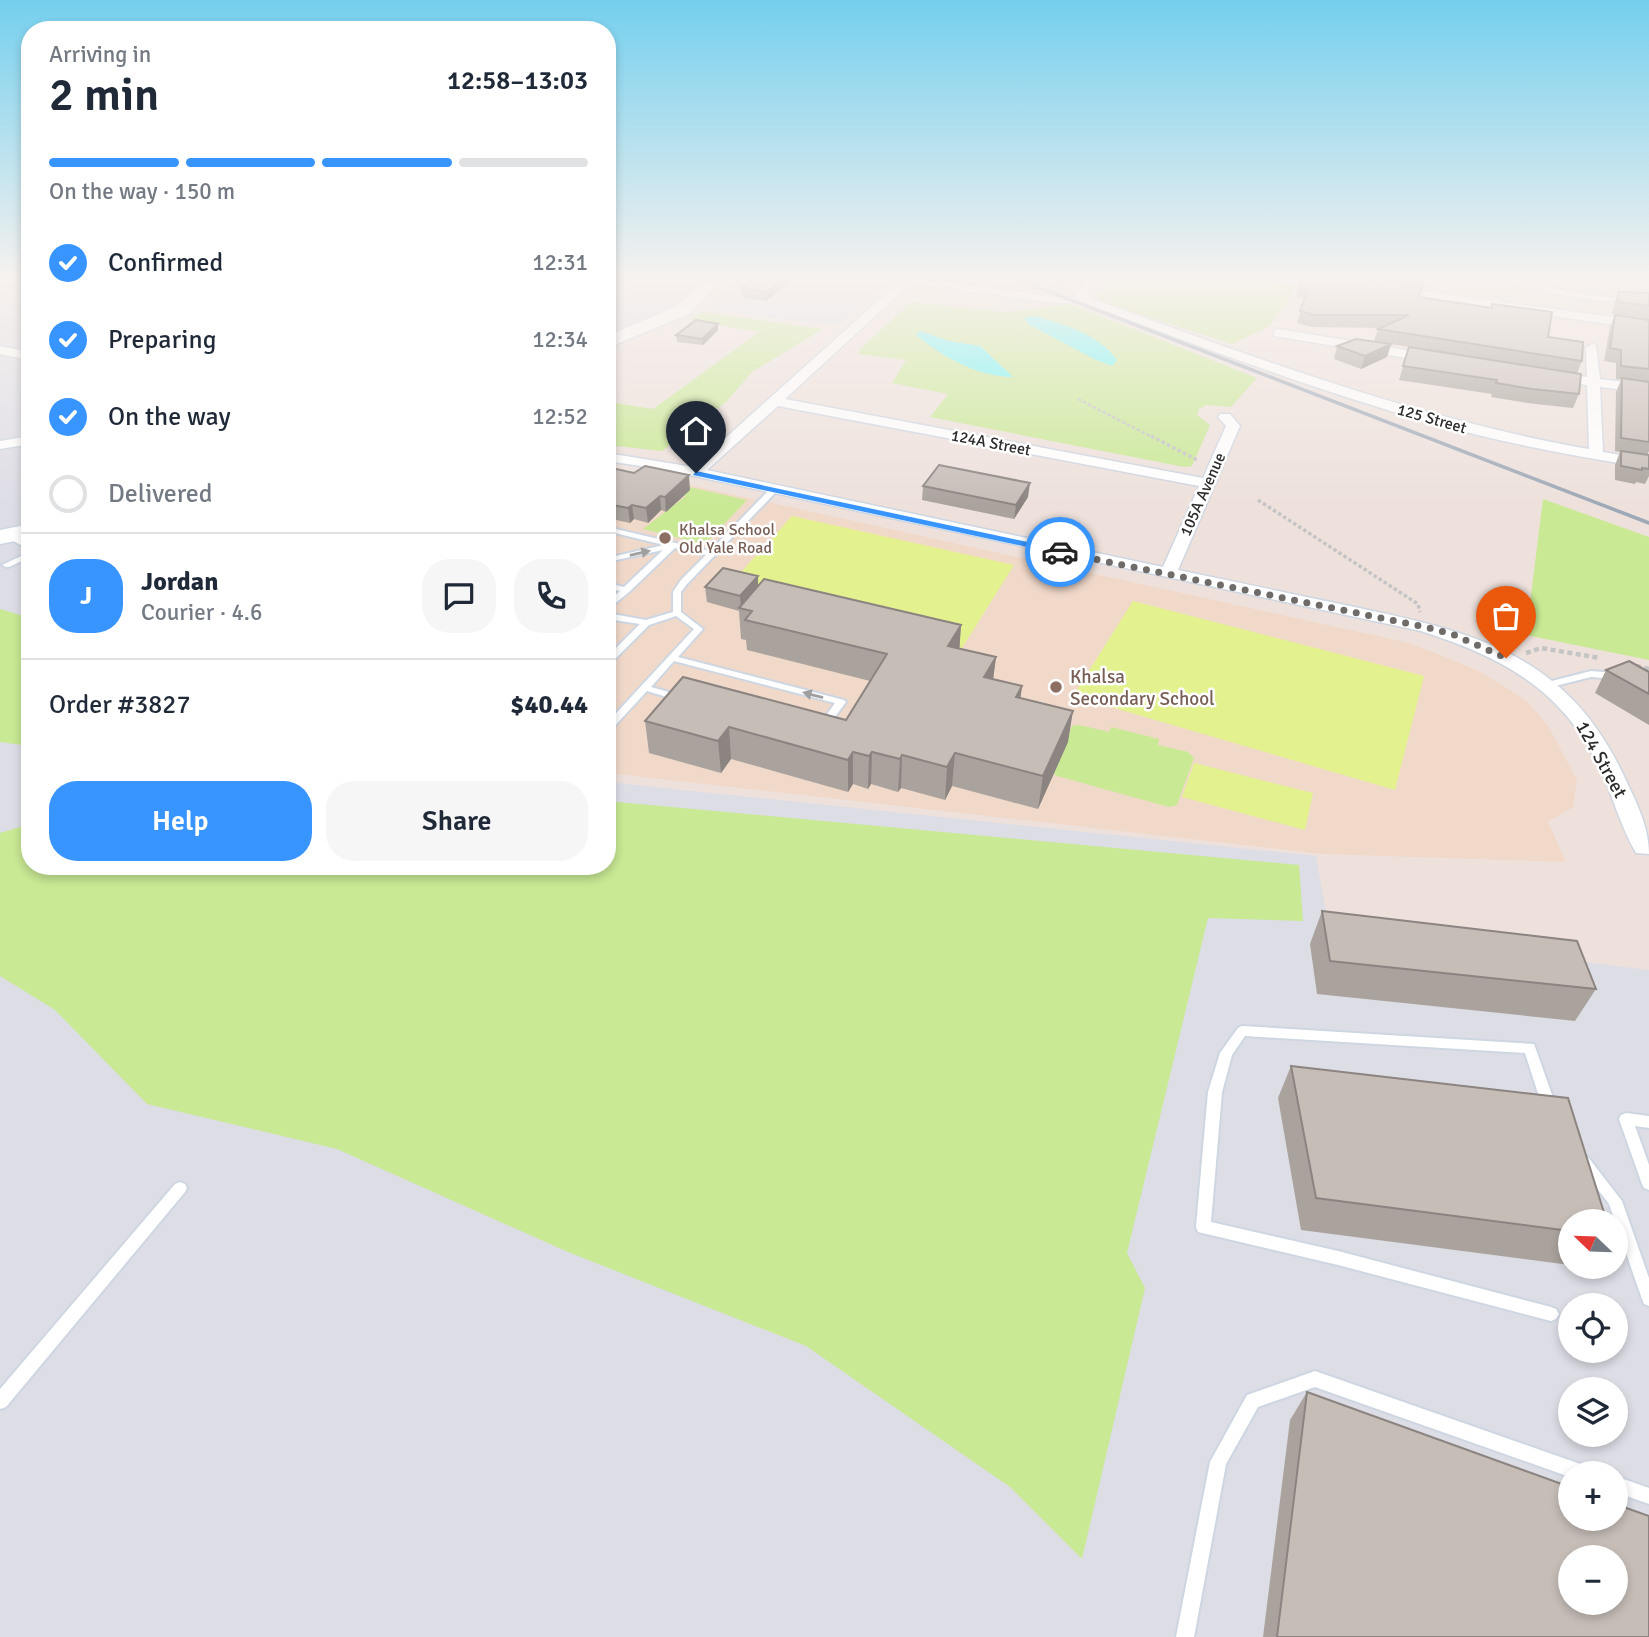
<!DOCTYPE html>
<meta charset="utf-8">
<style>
body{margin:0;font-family:Signika,sans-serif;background:#f6f6f7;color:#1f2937;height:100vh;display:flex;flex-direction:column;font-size:26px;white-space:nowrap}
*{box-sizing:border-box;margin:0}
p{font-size:23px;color:#747a83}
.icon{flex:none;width:38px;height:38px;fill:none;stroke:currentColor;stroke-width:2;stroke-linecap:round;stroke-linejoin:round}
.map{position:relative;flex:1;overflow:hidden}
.details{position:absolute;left:21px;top:21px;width:595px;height:854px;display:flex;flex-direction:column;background:#fff;border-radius:28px;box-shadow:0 4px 10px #0003}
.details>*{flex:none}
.needle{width:46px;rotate:293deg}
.controls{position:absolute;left:1558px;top:1209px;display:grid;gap:14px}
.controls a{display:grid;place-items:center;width:70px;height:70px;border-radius:50%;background:#fff;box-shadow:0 4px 10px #0003;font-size:35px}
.pin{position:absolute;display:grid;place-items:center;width:60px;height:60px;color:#fff;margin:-72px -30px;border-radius:50% 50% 50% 0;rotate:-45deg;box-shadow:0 0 7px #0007}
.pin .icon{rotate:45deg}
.courier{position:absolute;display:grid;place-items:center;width:70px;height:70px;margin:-35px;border:5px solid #3895ff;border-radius:50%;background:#fff;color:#222;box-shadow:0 2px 9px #0007}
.head em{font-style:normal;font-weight:600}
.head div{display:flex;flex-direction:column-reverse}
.head{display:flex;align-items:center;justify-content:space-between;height:119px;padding:0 28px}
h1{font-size:46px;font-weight:600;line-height:52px}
.bar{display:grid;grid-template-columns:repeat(4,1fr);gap:10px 7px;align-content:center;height:84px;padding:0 28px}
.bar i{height:9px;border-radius:5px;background:#e0e1e3}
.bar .active{background:#3895ff}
.bar p{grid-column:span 4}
.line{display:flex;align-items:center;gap:18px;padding:0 28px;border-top:2px solid #e0e1e3}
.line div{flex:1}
.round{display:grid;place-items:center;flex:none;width:74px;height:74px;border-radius:28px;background:#f6f6f7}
ol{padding:0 28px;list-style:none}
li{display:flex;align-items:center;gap:21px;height:77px}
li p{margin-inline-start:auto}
li .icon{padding:7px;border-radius:50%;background:#3895ff;color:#fff;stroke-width:4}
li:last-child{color:#747a83}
li i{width:38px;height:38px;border:4px solid #e0e1e3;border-radius:50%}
.primary-button{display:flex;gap:14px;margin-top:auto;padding:14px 28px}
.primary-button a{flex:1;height:80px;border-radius:28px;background:#3895ff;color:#fff;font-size:28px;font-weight:600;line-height:80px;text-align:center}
.primary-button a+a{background:#f6f6f7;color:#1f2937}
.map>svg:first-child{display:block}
.industrial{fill:#dddde6;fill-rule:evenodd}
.education{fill:#f1d9ca}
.green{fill:#c9e994;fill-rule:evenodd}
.pitch{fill:#e3f18f}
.water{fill:#67f8f6}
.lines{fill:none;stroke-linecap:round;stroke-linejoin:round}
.lane-casing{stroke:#ced6e1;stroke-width:4}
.street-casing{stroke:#ced6e1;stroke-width:3}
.secondary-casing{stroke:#ced6e1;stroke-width:3}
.path-far2{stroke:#c4c4c4;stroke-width:2.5;stroke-dasharray:3.5 2;stroke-linecap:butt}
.path-far1{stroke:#c4c4c4;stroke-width:3.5;stroke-dasharray:3.5 2.5;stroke-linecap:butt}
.path{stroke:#c4c4c4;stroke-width:4.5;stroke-dasharray:5 3.5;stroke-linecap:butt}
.lane{fill:#fff;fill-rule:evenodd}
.street{fill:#fff;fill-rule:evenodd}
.secondary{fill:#fff;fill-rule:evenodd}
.rail{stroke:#9ea9b7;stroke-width:3.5}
.wall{fill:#aaa39d}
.shaded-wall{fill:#8b8480}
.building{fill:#c6bdb7;stroke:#8b8480;stroke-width:2;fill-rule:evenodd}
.oneway{fill:#a0a0a0}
.route{fill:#3895ff}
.done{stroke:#6f6b69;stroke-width:7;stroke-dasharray:0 12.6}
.education-dot{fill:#8d6e63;stroke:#fff;stroke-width:2.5}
.labels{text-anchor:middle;stroke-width:5;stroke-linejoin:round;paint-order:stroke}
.far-street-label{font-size:16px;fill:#2b2b2b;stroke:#fff}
.far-education-label{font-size:16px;fill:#785e54;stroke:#fff;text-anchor:start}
.education-label{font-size:19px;fill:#785e54;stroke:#fff;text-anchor:start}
.street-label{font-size:19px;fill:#2b2b2b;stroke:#fff}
</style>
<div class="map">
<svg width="1649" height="1637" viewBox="0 0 1649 1637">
<rect width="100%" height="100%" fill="#eee1dc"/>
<path class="industrial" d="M0 277H30V866H607V782L1316 856 1329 930 1649 970V1637H0ZM1570 1222H1615V1267H1570ZM1570 1306H1615V1351H1570ZM1570 1390H1615V1435H1570ZM1570 1474H1615V1519H1570ZM1570 1558H1615V1603H1570Z
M607 277H710L679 308 607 339Z
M738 277H843L886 283 836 326 704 309Z"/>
<path class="education" d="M607 470H622L1405 642 1433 652 1481 672 1527 701 1549 727 1577 780 1573 807 1548 822 1566 862 1323 854 607 773Z"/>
<path class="green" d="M1112 277H1259L1296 287 1270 326 1232 344 1097 300Z
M911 302 1006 312 1071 304 1257 378 1231 407 1206 405 1199 409 1197 415 1210 425 1192 466 1184 467 930 417 948 394 892 383 906 360 858 354 861 348ZM921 331 949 341 980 346 1012 377C975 377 949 353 921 331Z
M702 312 823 329 752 372 726 402 662 451 607 445V404L610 402 653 409 759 332 689 320Z
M646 477 747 500 707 542H696L643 529 686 496 638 484Z
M1543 499 1649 537V660L1526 635Z
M0 609 30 618V746L0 742Z
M1080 725 1109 732 1111 727 1159 739 1158 745 1188 752 1194 758 1177 805 1169 807 1057 776 1052 772 1072 726Z
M607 801 1299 865 1303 921 1208 918 1127 1253 1145 1288 1082 1559 1010 1487 806 1346 568 1252 337 1149 147 1104 55 1010 0 976V833L30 824V866H607Z"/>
<path class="pitch" d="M792 516 1014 565 962 648 761 600 732 582Z
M1133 601 1424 676 1395 790 1073 696Z
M1194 763 1313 793 1305 830 1182 797Z"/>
<path class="water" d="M1035 316C1064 324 1100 335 1117 360L1112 366 1096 360 1028 324 1024 317Z
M920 331 949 341 980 346 1013 377C979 377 942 357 916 335Z"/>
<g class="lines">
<g class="lane-casing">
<path id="lane" d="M1514 277C1522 277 1545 287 1556 289 1586 296 1618 298 1649 300V304C1612 301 1544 299 1514 277Z
M770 489 777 491 687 584 681 592V612L703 629 678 657 844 700 846 702 826 729 823 730 818 727 835 703 674 661 651 687 683 696 685 698 683 700 680 701 647 691 610 731 607 732V723L694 629 676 616 649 625 610 664 607 665V657L640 624 607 619V613L646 620 673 612V592L681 580 706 555 675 548 629 592 607 610V602L620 591 607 588V583L624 587 663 550 607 562V558L664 545 607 531V527L710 551Z
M6 533H12L30 544V550L6 537Z
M30 552V557L9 567H6L2 565Z
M30 586V591H25V587Z
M1591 671 1616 673 1621 676 1616 679 1591 677 1547 688 1542 685 1544 683Z
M1242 1026 1534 1044 1556 1106 1554 1110 1549 1112 1544 1110 1542 1106 1525 1053 1245 1036 1232 1055 1222 1092 1211 1222 1338 1251 1551 1307 1556 1309 1559 1314 1556 1319 1551 1321 1338 1265 1198 1232 1196 1227 1208 1092 1220 1053 1238 1028Z
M1626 1113 1649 1116V1128L1635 1126 1649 1165V1190L1644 1188 1642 1184 1619 1119 1621 1115Z
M1583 1155 1588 1157 1622 1201 1649 1278V1306L1644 1304 1642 1299 1609 1204 1576 1161 1578 1157Z
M180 1182 185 1184 187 1188 185 1192 6 1407 0 1409V1389L175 1184Z
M1315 1371 1586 1466 1592 1468 1594 1474H1570V1477L1315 1387 1258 1407 1226 1464 1194 1637H1176L1210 1462 1247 1395Z
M1615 1476 1649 1488V1504L1615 1492Z"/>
</g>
<g class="street-casing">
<path id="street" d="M883 277H916L1057 297H1078L1076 294 1089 277H1099L1088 294 1090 298C1253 357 1417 419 1589 449L1587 385 1554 381 1548 377 1554 373 1587 377 1586 348 1592 344 1596 345 1600 379 1649 385V393L1600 387 1603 452 1649 460V468C1577 456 1506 444 1436 424 1316 391 1200 346 1084 303H1057L911 283 785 399 1203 478 1226 426 1218 417 1220 414H1230L1240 426 1178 570C1236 582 1293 594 1350 606 1472 632 1565 652 1623 774 1635 800 1649 825 1649 854L1636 853C1621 828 1613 797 1601 770 1563 689 1502 657 1421 631L661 469 607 461V453L693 467 899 282 884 279ZM778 406 1199 486 1163 567 707 470Z
M1283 277H1314L1337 282 1331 285 1289 280Z
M1391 287 1649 322V330L1387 292 1385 290Z
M1278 329 1436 355 1442 359 1436 363 1274 336V330Z
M0 346 30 352V360L0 354Z
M30 436V444L0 449V441Z"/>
</g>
<g class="secondary-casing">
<path id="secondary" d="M709 277H726L689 314 607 348V336L677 306Z
M30 524V538L0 544V530Z"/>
</g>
<path class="path-far2" d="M1078 399 1154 438"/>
<path class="path-far1" d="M1151 436 1199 461
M1258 500 1418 604 1420 612"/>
<path class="path" d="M1526 653 1541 648 1600 658
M1636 666 1649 669"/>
<use href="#lane" class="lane"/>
<use href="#street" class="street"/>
<use href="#secondary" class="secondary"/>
<path class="rail" d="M1011 277 1649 523"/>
</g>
<path class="wall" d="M756 277H797L766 301 742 297V288Z
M956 277H983L980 280Z
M1042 277H1071L1066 284Z
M1304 277H1426L1419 298 1548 337 1582 361 1577 373 1579 394 1573 408 1527 403 1491 397 1492 394 1399 380 1409 347 1391 344 1387 357 1361 369 1334 359 1337 346 1374 341 1378 329 1381 328 1312 327 1297 323 1305 299 1296 297 1299 285Z
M1619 292 1649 293V319L1612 314 1614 304Z
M1615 315 1649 320V451L1647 455H1649V476L1645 484 1636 482 1635 484 1615 480V465L1620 452 1615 451 1616 392 1621 380 1616 379V363L1604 361 1610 327Z
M718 324V330L703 345 677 342 676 335Z
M607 467 690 490 666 512 661 510 648 523 634 519 630 523 607 518Z
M923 486 1028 497 1014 519 922 500Z
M758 586 961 625 959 649 996 657 993 679 1022 686 1020 698 1068 742 1038 809 952 786 945 800 901 788 898 792 871 784 868 789 853 784 848 792 731 759 721 773 649 753 645 721 846 720 870 681 747 650 746 640 741 639 739 611 707 602 705 587Z
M1606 670 1649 672V725L1595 693Z
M1322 911 1596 989 1575 1021 1317 994 1310 944Z
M1291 1066 1570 1222V1265L1301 1230 1278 1098Z
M1307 1392 1649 1637H1263L1290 1420Z"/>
<path class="shaded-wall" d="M785 277H797L766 301V292Z
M718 324V330L703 345 702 339Z
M1391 344 1387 357 1361 369 1365 356Z
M689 475 690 490 666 512 665 497Z
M1030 483 1028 497 1014 519 1016 505Z
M660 496 661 510 648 523 646 508Z
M632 505 634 519 630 523 628 508Z
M758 576V591L741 609 740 596Z
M961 625 959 656 948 646Z
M996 657 992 688 984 677Z
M1022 686 1018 718 1016 697Z
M1073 711 1068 742 1038 809 1043 776Z
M729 727 731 759 721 773 718 741Z
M853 752V784L848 792V760Z
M872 752 871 784 868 789 869 756Z
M955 753 952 786 945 800 947 767Z
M902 755 901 788 898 792 900 759Z"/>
<path class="building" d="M756 277H785L766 292 742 288Z
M1304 277H1335L1422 288 1419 297 1492 308V304L1552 312 1548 337 1583 342 1582 361 1378 329 1409 315H1315L1300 311 1309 287 1299 285Z
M1619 292 1649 293V306L1617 302Z
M1615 315 1649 320V369L1621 366V350L1610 348Z
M696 320 718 324 702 339 676 335Z
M1356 339 1391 344 1365 356 1337 346Z
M1409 347 1581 374 1579 394 1532 389 1496 383 1497 380 1403 366Z
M1622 378 1649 382V442L1621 438Z
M1621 451 1649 455V469L1642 468V470L1621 466Z
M939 465 1030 483 1016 505 923 486Z
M645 466 689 475 665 497 660 496 646 508 632 505 628 508 607 504V467L634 473Z
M723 568 758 576 740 596 705 587Z
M764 579 961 625 948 646 996 657 984 677 1022 686 1016 697 1073 711 1043 776 955 753 947 767 902 755 900 759 872 752 869 756 853 752 848 760 729 727 718 741 645 721 683 677 846 720 887 654 745 620 752 611 739 608Z
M1629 661 1649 672V694L1606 670Z
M1322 911 1577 941 1596 989 1330 961Z
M1291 1066 1568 1098 1607 1222H1570V1231L1316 1198Z
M1307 1392 1570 1487V1519H1615V1504L1649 1516V1637H1277ZM1570 1558H1615V1603H1570Z"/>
<defs><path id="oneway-solid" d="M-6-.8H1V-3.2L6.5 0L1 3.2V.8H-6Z" transform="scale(1.75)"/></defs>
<g class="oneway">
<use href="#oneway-solid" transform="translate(640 553) rotate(-13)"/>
<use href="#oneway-solid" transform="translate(813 695) rotate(-165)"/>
</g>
<linearGradient id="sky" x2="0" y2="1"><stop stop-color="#74cfee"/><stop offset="0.55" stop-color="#f7f2ef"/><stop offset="1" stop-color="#f7f2ef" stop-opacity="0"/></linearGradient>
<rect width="1649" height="506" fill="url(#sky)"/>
<path class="route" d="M696 471 1060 549 1064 552 1060 554 693 475Z"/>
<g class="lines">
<path class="done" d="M1060 552 1425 627 1452 634 1506 658"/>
</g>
<g class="education-dot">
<circle cx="665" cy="538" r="7"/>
<circle cx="1056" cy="687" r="7"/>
</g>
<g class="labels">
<g class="far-street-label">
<text transform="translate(1432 418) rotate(16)" y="6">125 Street</text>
<text transform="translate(991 442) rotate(11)" y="6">124A Street</text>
<text transform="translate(1202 494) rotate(-66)" y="6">105A Avenue</text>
</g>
<g class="far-education-label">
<text x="679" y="535">Khalsa School<tspan x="679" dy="18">Old Yale Road</tspan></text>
</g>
<g class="education-label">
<text x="1070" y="683">Khalsa<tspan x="1070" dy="22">Secondary School</tspan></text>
</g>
<g class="street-label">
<text transform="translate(1602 759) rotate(61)" y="7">124 Street</text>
</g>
</g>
</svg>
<div class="controls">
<a><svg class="needle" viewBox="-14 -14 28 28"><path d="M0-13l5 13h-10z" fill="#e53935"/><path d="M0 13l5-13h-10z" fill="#747a83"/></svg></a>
<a><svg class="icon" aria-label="locate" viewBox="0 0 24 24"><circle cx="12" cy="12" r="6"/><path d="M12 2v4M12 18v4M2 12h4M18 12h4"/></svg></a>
<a><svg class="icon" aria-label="layers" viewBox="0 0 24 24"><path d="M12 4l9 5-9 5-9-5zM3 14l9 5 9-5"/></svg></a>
<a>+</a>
<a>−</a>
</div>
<div class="pin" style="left:1506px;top:658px;background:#ea580c"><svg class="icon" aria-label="bag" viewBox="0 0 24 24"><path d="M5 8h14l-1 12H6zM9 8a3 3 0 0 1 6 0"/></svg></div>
<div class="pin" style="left:696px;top:473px;background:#1f2937"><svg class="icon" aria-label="home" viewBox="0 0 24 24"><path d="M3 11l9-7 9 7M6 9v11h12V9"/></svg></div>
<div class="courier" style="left:1060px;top:552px"><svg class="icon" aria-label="car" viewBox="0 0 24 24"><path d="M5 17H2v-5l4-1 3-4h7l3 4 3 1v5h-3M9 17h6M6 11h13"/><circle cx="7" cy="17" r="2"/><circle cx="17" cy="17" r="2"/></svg></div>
<section class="details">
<div class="head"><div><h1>2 min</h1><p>Arriving in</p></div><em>12:58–13:03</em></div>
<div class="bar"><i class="active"></i><i class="active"></i><i class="active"></i><i></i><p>On the way · 150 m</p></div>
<ol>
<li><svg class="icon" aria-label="check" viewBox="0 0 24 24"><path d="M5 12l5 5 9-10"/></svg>Confirmed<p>12:31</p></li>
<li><svg class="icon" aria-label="check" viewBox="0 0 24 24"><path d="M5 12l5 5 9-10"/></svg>Preparing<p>12:34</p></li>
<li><svg class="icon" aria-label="check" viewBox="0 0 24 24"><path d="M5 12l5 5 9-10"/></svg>On the way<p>12:52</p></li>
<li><i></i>Delivered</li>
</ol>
<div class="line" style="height:126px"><b class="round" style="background:#3895ff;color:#fff">J</b><div><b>Jordan</b><p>Courier · 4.6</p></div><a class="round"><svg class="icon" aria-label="chat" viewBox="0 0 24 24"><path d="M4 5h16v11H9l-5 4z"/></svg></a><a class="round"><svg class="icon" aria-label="phone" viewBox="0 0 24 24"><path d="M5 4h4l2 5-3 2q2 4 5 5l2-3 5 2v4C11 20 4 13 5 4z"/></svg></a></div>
<div class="line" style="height:91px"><div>Order #3827</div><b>$40.44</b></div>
<div class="primary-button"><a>Help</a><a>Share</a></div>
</section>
</div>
